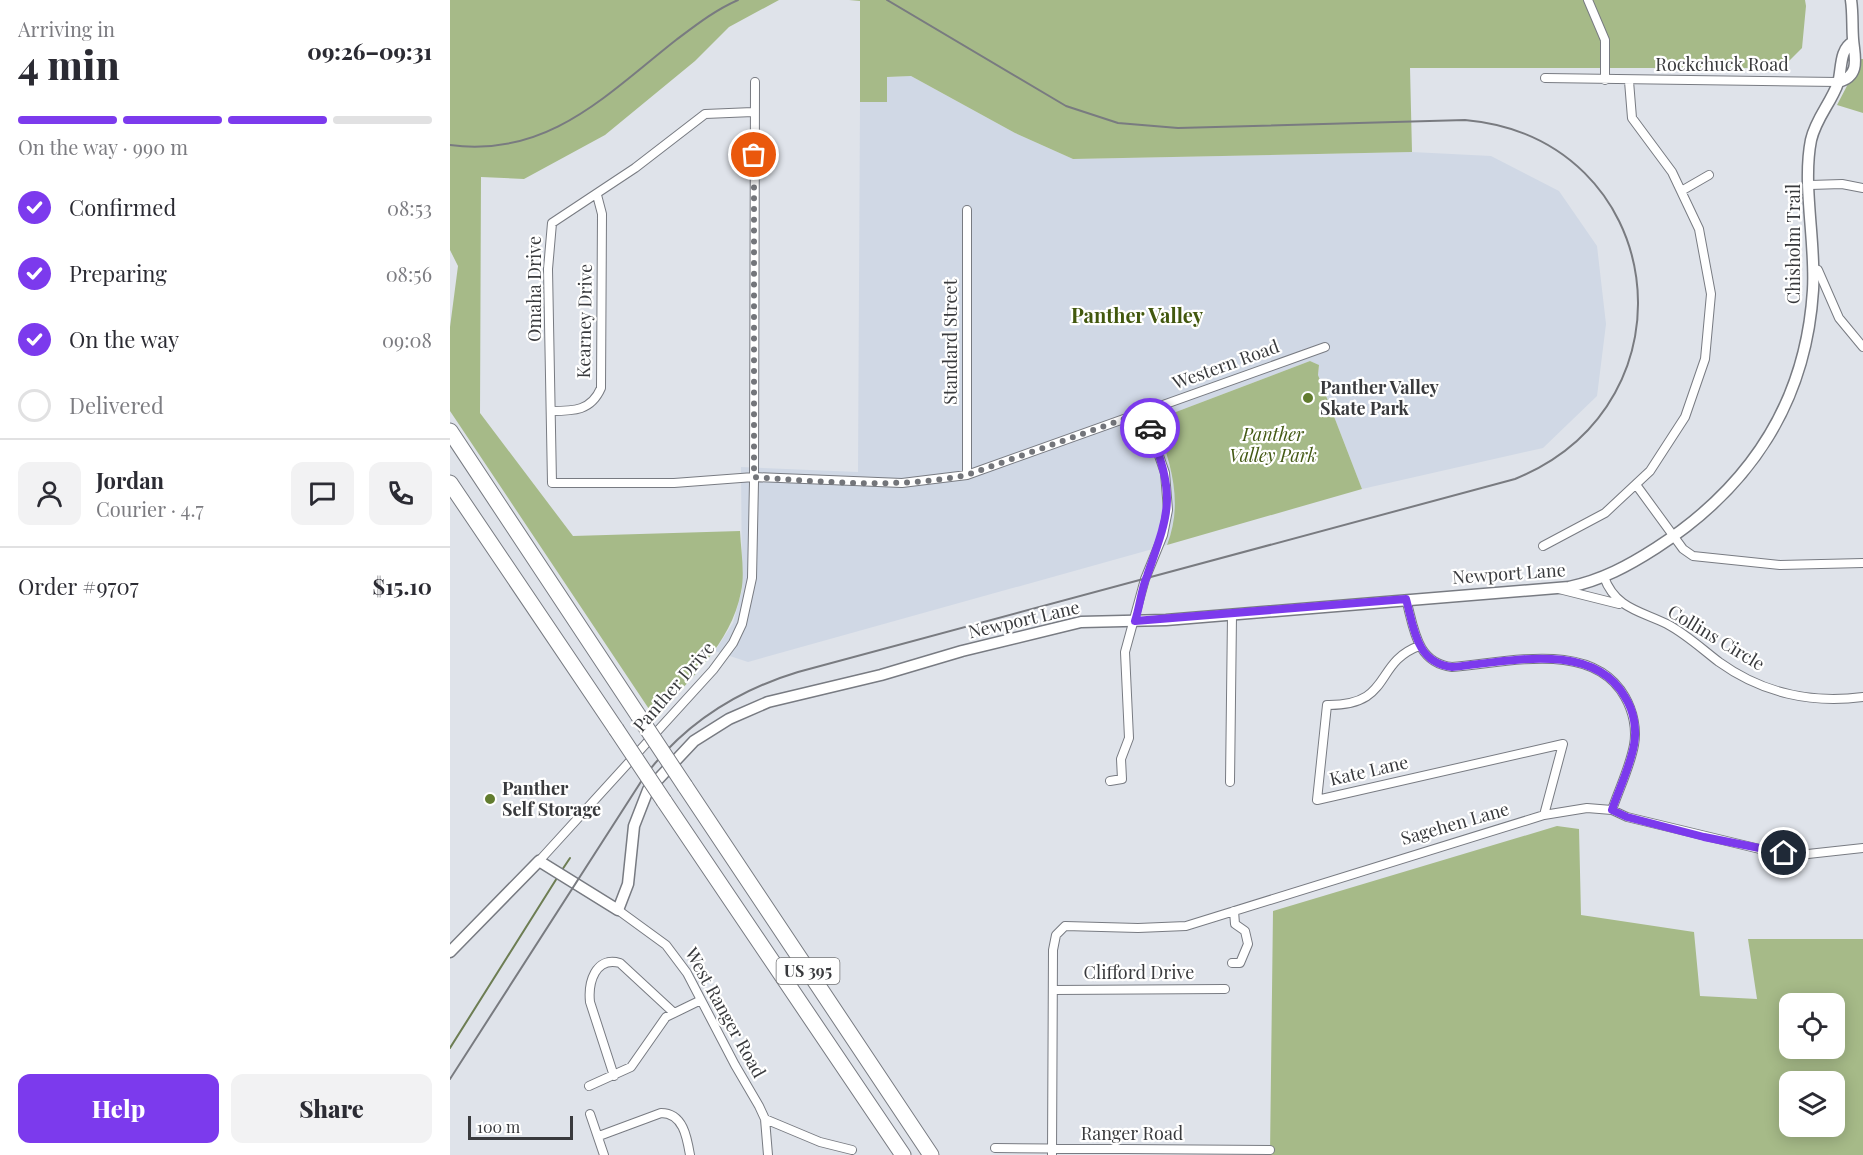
<!DOCTYPE html>
<meta charset="utf-8">
<style>
body{margin:0;font-family:"Playfair Display",serif;background:#f2f2f3;color:#2b2b33;height:100vh;display:flex;flex-direction:column;font-size:22px;white-space:nowrap}
*{box-sizing:border-box;margin:0}
p{font-size:20px;color:#7c7c81}
.icon{flex:none;width:33px;height:33px;fill:none;stroke:currentColor;stroke-width:2;stroke-linecap:round;stroke-linejoin:round}
.map{position:relative;flex:1;overflow:hidden}
.drawer{display:flex;flex-direction:column;background:#fff;width:450px}
.drawer>*{flex:none}
.tools{position:absolute;left:1329px;top:993px;display:grid;gap:12px}
.tools a{display:grid;place-items:center;width:66px;height:66px;border-radius:12px;background:#fff;box-shadow:0 3px 15px #0003;font-size:30px}
.scale{position:absolute;left:18px;bottom:15px;width:105px;box-sizing:border-box;padding-left:6px;border:3px solid #393a3d;border-top:0;font-size:16px;line-height:21px;white-space:nowrap;color:#393a3d;-webkit-text-stroke:4px #fff;paint-order:stroke}
.pin{position:absolute;display:grid;place-items:center;width:51px;height:51px;color:#fff;margin:-26px;border:3px solid #fff;border-radius:50%;box-shadow:0 2px 6px #0007}
.courier{position:absolute;display:grid;place-items:center;width:60px;height:60px;margin:-30px;border:4px solid #7c3aed;border-radius:50%;background:#fff;color:#222;box-shadow:0 2px 8px #0007}
.overview em{font-style:normal;font-weight:800}
.overview div{display:flex;flex-direction:column-reverse}
.overview{display:flex;align-items:center;justify-content:space-between;height:102px;padding:0 18px}
h1{font-size:39px;font-weight:800;line-height:45px}
.bar{display:grid;grid-template-columns:repeat(4,1fr);gap:9px 6px;align-content:center;height:72px;padding:0 18px}
.bar i{height:8px;border-radius:4px;background:#e1e1e2}
.bar .selected{background:#7c3aed}
.bar p{grid-column:span 4}
.line{display:flex;align-items:center;gap:15px;padding:0 18px;border-top:2px solid #e1e1e2}
.line div{flex:1}
.round{display:grid;place-items:center;flex:none;width:63px;height:63px;border-radius:12px;background:#f2f2f3}
ol{padding:0 18px;list-style:none}
li{display:flex;align-items:center;gap:18px;height:66px}
li p{margin-inline-start:auto}
li .icon{padding:6px;border-radius:50%;background:#7c3aed;color:#fff;stroke-width:4}
li:last-child{color:#7c7c81}
li i{width:33px;height:33px;border:3px solid #e1e1e2;border-radius:50%}
.action{display:flex;gap:12px;margin-top:auto;padding:12px 18px}
.action a{flex:1;height:69px;border-radius:12px;background:#7c3aed;color:#fff;font-size:24px;font-weight:800;line-height:69px;text-align:center}
.action a+a{background:#f2f2f3;color:#2b2b33}
main{display:flex;flex:1;min-height:0}
.map>svg:first-child{display:block}
.built{fill:#d0d8e5}
.green{fill:#a6ba88;fill-rule:evenodd}
.lines{fill:none;stroke-linecap:round;stroke-linejoin:round}
.stream{stroke:#6d7d53;stroke-width:2}
.minor-casing{stroke:#787b82;stroke-width:10}
.tertiary-casing{stroke:#787b82;stroke-width:13}
.motorway-casing{stroke:#787b82;stroke-width:17}
.minor{stroke:#fff;stroke-width:8}
.tertiary{stroke:#fff;stroke-width:10}
.motorway{stroke:#fff;stroke-width:15}
.rail{stroke:#797b80;stroke-width:2}
.motorway-bridge-casing{stroke:#787b82;stroke-width:17;stroke-linecap:butt}
.motorway-bridge{stroke:#fff;stroke-width:15}
.done{stroke:#73757a;stroke-width:6;stroke-dasharray:0 10.8}
.route{stroke:#7c3aed;stroke-width:8}
.poi-dot{fill:#627c2f;stroke:#fff;stroke-width:2}
.labels{text-anchor:middle;stroke-width:4.5;stroke-linejoin:round;paint-order:stroke}
.shield{fill:#fff;stroke:#747577;stroke-width:1.5}
.shield-label{font-size:16px;font-weight:bold;fill:#393a3d}
.street-label{font-size:18px;fill:#393a3d;stroke:#fff}
.poi-label{font-size:18px;font-weight:bold;fill:#393a3d;stroke:#fff;text-anchor:start}
.park-label{font-size:18px;font-style:italic;fill:#445a15;stroke:#fff}
.neighbourhood-label{font-size:20px;font-weight:bold;fill:#42580e;stroke:#fff}
</style>
<main>
<section class="drawer">
<div class="overview"><div><h1>4 min</h1><p>Arriving in</p></div><em>09:26–09:31</em></div>
<div class="bar"><i class="selected"></i><i class="selected"></i><i class="selected"></i><i></i><p>On the way · 990 m</p></div>
<ol>
<li><svg class="icon" aria-label="check" viewBox="0 0 24 24"><path d="M5 12l5 5 9-10"/></svg>Confirmed<p>08:53</p></li>
<li><svg class="icon" aria-label="check" viewBox="0 0 24 24"><path d="M5 12l5 5 9-10"/></svg>Preparing<p>08:56</p></li>
<li><svg class="icon" aria-label="check" viewBox="0 0 24 24"><path d="M5 12l5 5 9-10"/></svg>On the way<p>09:08</p></li>
<li><i></i>Delivered</li>
</ol>
<div class="line" style="height:108px"><a class="round"><svg class="icon" aria-label="person" viewBox="0 0 24 24"><circle cx="12" cy="8" r="4"/><path d="M4 21q1-7 8-7t8 7"/></svg></a><div><b>Jordan</b><p>Courier · 4.7</p></div><a class="round"><svg class="icon" aria-label="chat" viewBox="0 0 24 24"><path d="M4 5h16v11H9l-5 4z"/></svg></a><a class="round"><svg class="icon" aria-label="phone" viewBox="0 0 24 24"><path d="M5 4h4l2 5-3 2q2 4 5 5l2-3 5 2v4C11 20 4 13 5 4z"/></svg></a></div>
<div class="line" style="height:78px"><div>Order #9707</div><b>$15.10</b></div>
<div class="action"><a>Help</a><a>Share</a></div>
</section>
<div class="map">
<svg width="1413" height="1155" viewBox="0 0 1413 1155">
<rect width="100%" height="100%" fill="#dfe3ea"/>
<path class="built" d="M461 76 565 133 623 159 962 152 1041 156 1109 191 1147 246 1156 324 1147 396 1093 448 912 489 868 375 869 365 860 361 710 418 707 427 726 486 724 524 717 545 298 662 265 651 283 623 292 590 291 467 408 472 410 102 437 101V77Z"/>
<path class="green" d="M0 0H329L279 27 245 61 155 135 74 179 31 177 30 413 123 536 290 531C291 551 295 574 291 592 281 644 239 680 205 718L0 411V327L8 266 0 250Z
M399 0H1355L1356 6 1352 48 1332 68H960L962 152 623 159 565 133 461 76 437 77V102H410V1Z
M1411 59H1413V113L1387 105Z
M860 361 869 365 868 375 912 489 717 545C733 504 722 466 707 427L710 418Z
M1107 826 1129 829 1131 915 1244 932 1250 996 1307 999 1298 939H1413V1155H820L823 911ZM1340 1004H1384V1048H1340ZM1340 1082H1384V1126H1340Z"/>
<g class="lines">
<path class="stream" d="M112 870 120 858
M0 1048 107 878"/>
<g class="minor-casing">
<path id="minor" d="M1138 0 1155 40V80
M1095 78 1388 82
M303 112 255 114 185 168 102 223 98 269 102 483H224L304 477 452 483 517 475 875 347
M1360 185 1392 184 1413 188
M1233 190 1259 175
M517 210V475
M1363 272 1368 270 1389 318 1413 347
M101 411C124 411 141 411 151 388L152 214 147 195
M1187 486 1233 549 1243 556 1330 565 1413 563
M1093 546 1155 513 1200 471 1235 417 1255 359 1261 294 1249 229 1222 172 1182 118 1179 81
M1154 577C1165 608 1190 611 1217 624 1236 634 1252 649 1269 662 1312 693 1362 704 1413 697
M1109 589 1169 604
M956 599C964 628 966 663 1002 667 1057 663 1143 639 1175 697 1183 711 1187 729 1184 745 1180 767 1169 789 1162 810
M969 646C923 663 943 706 877 705L867 800 1113 744 1094 815
M660 781 672 779 671 759 679 738 675 652 695 579 713 535 718 510 715 473 694 412
M780 782 782 615
M89 861 263 670 283 643 292 624 302 578 304 482 305 82
M168 910 216 945 237 973 285 1065 309 1106 315 1119 318 1155
M782 963H790L798 944 795 931 785 924 784 911
M603 990 775 989
M164 1076 140 1002C138 983 145 956 170 963L223 1012
M139 1086 181 1067 216 1017 251 1000
M140 1114 154 1155
M315 1119 370 1142 402 1150
M149 1136 211 1113C233 1113 237 1137 240 1155
M545 1148 820 1150
M602 1155 603 950 606 935 615 926 688 928 736 926 1094 815 1137 808 1162 810 1177 817 1318 851 1358 854 1413 848"/>
</g>
<g class="tertiary-casing">
<path id="tertiary" d="M1388 82C1412 76 1404 55 1403 39 1402 26 1403 13 1401 0
M0 952 89 861 168 910 178 884 184 826 198 790 244 741 279 719 318 702 431 675 512 651 631 622 716 620 1119 587C1152 580 1178 566 1206 548 1299 488 1356 403 1363 290 1366 243 1352 185 1361 140 1366 118 1381 103 1388 83 1392 70 1389 49 1403 42"/>
</g>
<g class="motorway-casing">
<path id="motorway" d="M0 431 188 715
M0 483 166 729
M235 786 481 1155
M214 801 453 1155"/>
</g>
<use href="#minor" class="minor"/>
<use href="#tertiary" class="tertiary"/>
<use href="#motorway" class="motorway"/>
<path class="rail" d="M0 145C98 158 156 95 226 40 246 25 265 10 288 0
M0 1079 194 777C234 724 285 691 348 672L1065 479C1253 402 1217 138 1015 120L728 128 668 123 616 106 437 0"/>
<g class="motorway-bridge-casing">
<path id="motorway-bridge" d="M188 715 235 786
M166 729 214 801"/>
</g>
<use href="#motorway-bridge" class="motorway-bridge"/>
</g>
<g class="lines">
<path class="done" d="M304 155V477C376 482 447 489 517 475L694 412 700 428"/>
<path class="route" d="M700 428C725 499 721 507 697 576 691 590 690 606 685 621L956 599C964 628 966 663 1002 667 1057 662 1143 640 1175 697 1184 711 1187 729 1184 745 1180 767 1169 789 1162 810L1177 817 1254 837 1334 853"/>
</g>
<g class="poi-dot">
<circle cx="858" cy="398" r="6"/>
<circle cx="40" cy="799" r="6"/>
</g>
<g class="labels">
<rect class="shield" x="326.5" y="958" width="63" height="26" rx="4.5"/>
<g class="shield-label">
<text x="358" y="977">US 395</text>
</g>
<g class="street-label">
<text x="1272" y="71">Rockchuck Road</text>
<text transform="translate(1344 244) rotate(-90)" y="6">Chisholm Trail</text>
<text transform="translate(85 289) rotate(-90)" y="6">Omaha Drive</text>
<text transform="translate(135 321) rotate(-89)" y="6">Kearney Drive</text>
<text transform="translate(501 342) rotate(-90)" y="6">Standard Street</text>
<text transform="translate(776 365) rotate(-20)" y="6">Western Road</text>
<text transform="translate(1059 574) rotate(-4)" y="6">Newport Lane</text>
<text transform="translate(574 620) rotate(-13)" y="6">Newport Lane</text>
<text transform="translate(1266 638) rotate(31)" y="6">Collins Circle</text>
<text transform="translate(224 687) rotate(-49)" y="6">Panther Drive</text>
<text transform="translate(919 771) rotate(-13)" y="6">Kate Lane</text>
<text transform="translate(1005 824) rotate(-16)" y="6">Sagehen Lane</text>
<text x="689" y="979">Clifford Drive</text>
<text transform="translate(275 1013) rotate(61)" y="6">West Ranger Road</text>
<text x="682" y="1140">Ranger Road</text>
</g>
<g class="poi-label">
<text x="870" y="394">Panther Valley<tspan x="870" dy="21">Skate Park</tspan></text>
<text x="52" y="795">Panther<tspan x="52" dy="21">Self Storage</tspan></text>
</g>
<g class="park-label">
<text x="823" y="441">Panther<tspan x="823" dy="21">Valley Park</tspan></text>
</g>
<g class="neighbourhood-label">
<text x="687" y="323">Panther Valley</text>
</g>
</g>
</svg>
<div class="tools">
<a><svg class="icon" aria-label="locate" viewBox="0 0 24 24"><circle cx="12" cy="12" r="6"/><path d="M12 2v4M12 18v4M2 12h4M18 12h4"/></svg></a>
<a><svg class="icon" aria-label="layers" viewBox="0 0 24 24"><path d="M12 4l9 5-9 5-9-5zM3 14l9 5 9-5"/></svg></a>
</div>
<div class="scale">100 m</div>
<div class="pin" style="left:304px;top:155px;background:#ea580c"><svg class="icon" aria-label="bag" viewBox="0 0 24 24"><path d="M5 8h14l-1 12H6zM9 8a3 3 0 0 1 6 0"/></svg></div>
<div class="pin" style="left:1334px;top:853px;background:#1f2937"><svg class="icon" aria-label="home" viewBox="0 0 24 24"><path d="M3 11l9-7 9 7M6 9v11h12V9"/></svg></div>
<div class="courier" style="left:700px;top:428px"><svg class="icon" aria-label="car" viewBox="0 0 24 24"><path d="M5 17H2v-5l4-1 3-4h7l3 4 3 1v5h-3M9 17h6M6 11h13"/><circle cx="7" cy="17" r="2"/><circle cx="17" cy="17" r="2"/></svg></div>
</div>
</main>
